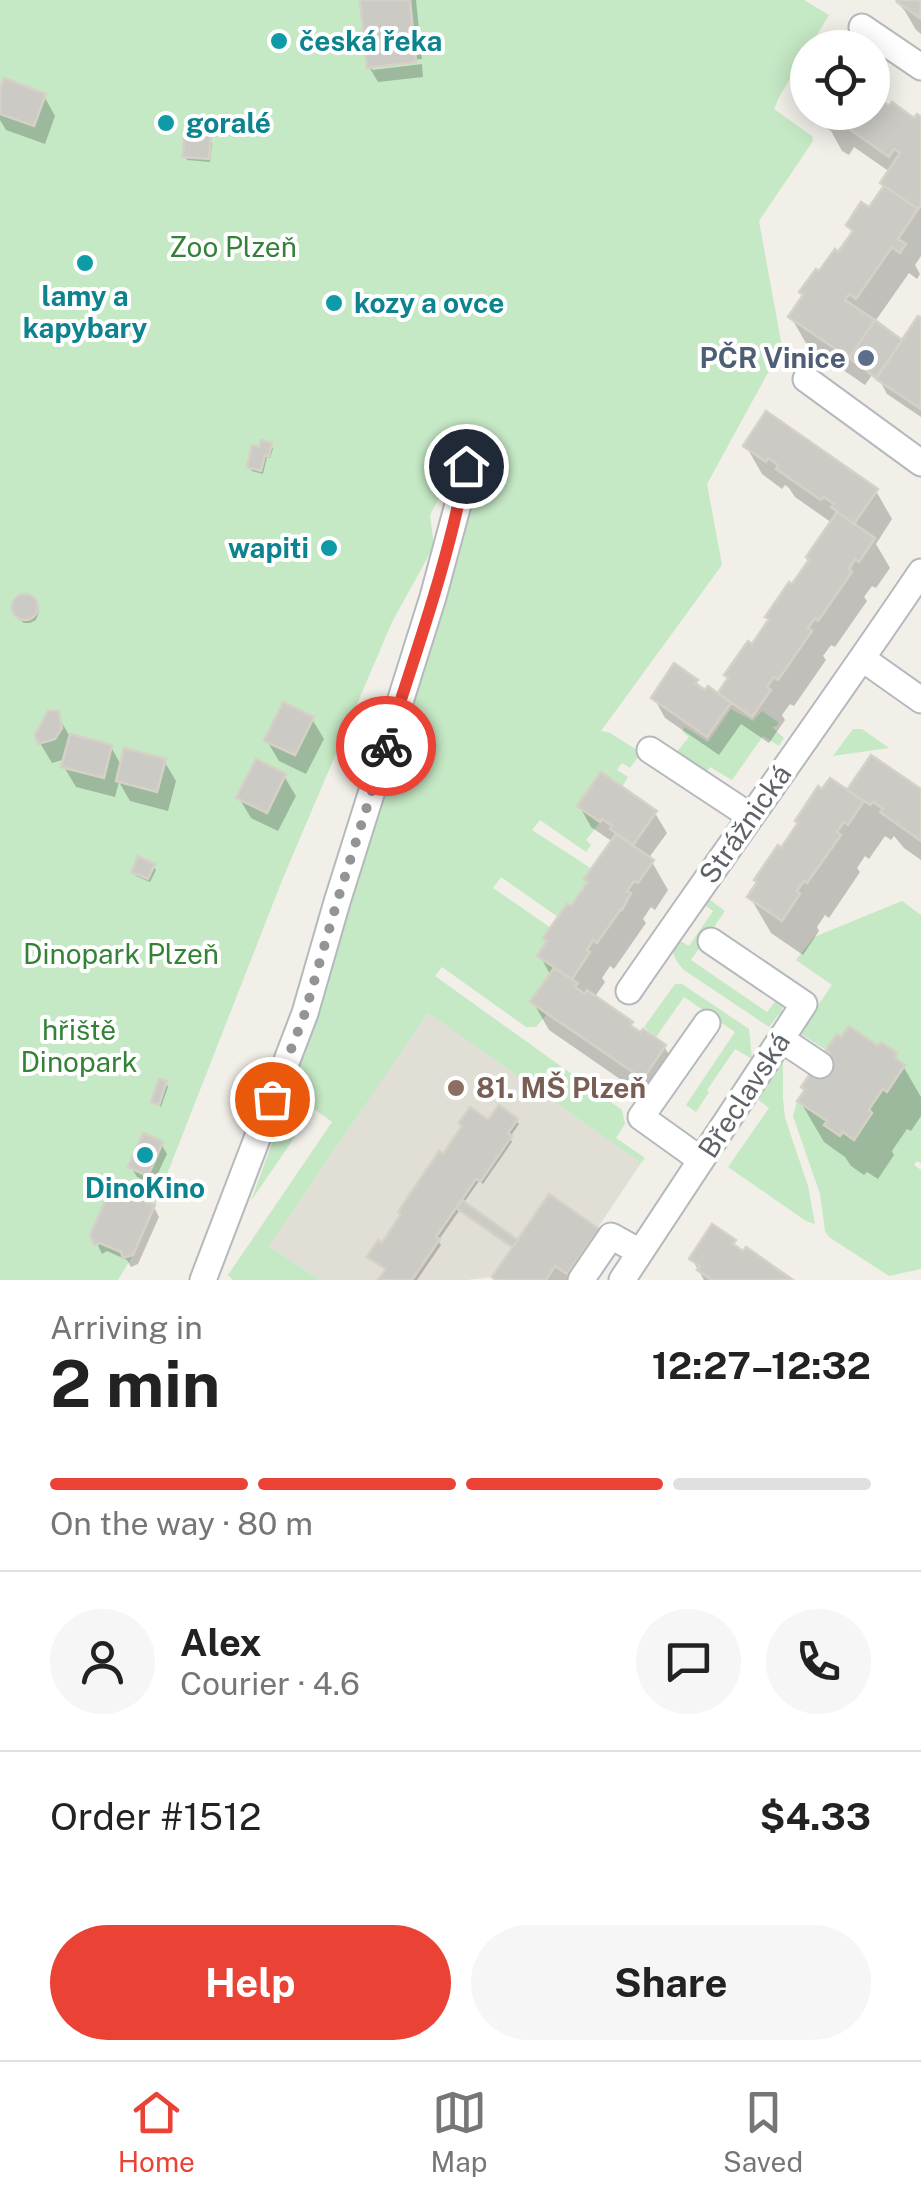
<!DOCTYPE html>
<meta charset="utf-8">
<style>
body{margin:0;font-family:"Public Sans",sans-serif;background:#f6f6f6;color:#222;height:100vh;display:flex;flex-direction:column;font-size:38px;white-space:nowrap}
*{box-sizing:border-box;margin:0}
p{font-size:32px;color:#767676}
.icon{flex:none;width:55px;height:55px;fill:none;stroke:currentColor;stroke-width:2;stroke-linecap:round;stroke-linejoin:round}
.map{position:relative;height:1280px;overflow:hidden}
.panel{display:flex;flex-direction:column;background:#fff;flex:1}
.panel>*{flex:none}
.buttons{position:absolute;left:790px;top:30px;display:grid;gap:20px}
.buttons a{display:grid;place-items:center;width:100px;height:100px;border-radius:50%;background:#fff;box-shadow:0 5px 25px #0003;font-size:50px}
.pin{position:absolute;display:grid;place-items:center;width:85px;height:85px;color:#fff;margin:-42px;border:5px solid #fff;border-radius:50%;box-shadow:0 2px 10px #0007}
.courier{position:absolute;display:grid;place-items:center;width:100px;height:100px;margin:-50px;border:8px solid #ea4335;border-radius:50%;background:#fff;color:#222;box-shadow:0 2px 12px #0007}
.summary em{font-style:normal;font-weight:700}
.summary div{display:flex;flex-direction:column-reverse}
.summary{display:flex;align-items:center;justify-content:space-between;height:170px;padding:0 50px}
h1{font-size:65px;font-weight:700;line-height:75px}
.bar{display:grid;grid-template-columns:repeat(4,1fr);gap:15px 10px;align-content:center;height:120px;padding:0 50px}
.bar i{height:12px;border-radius:8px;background:#e0e0e0}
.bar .active{background:#ea4335}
.bar p{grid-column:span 4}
.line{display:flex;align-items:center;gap:25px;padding:0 50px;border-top:2px solid #e0e0e0}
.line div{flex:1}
.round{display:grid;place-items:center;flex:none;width:105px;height:105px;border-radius:52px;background:#f6f6f6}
.primary-button{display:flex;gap:20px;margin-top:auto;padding:20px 50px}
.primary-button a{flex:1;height:115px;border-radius:60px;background:#ea4335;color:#fff;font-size:40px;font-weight:700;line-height:115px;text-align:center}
.primary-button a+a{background:#f6f6f6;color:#222}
.tab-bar{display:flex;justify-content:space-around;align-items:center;height:140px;border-top:2px solid #e0e0e0;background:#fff;font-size:28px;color:#767676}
.tab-bar a{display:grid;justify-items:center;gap:5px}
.tab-bar .active{color:#ea4335}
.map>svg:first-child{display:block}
.education{fill:#e1ded6}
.green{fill:#c5e8c5}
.shadow{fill:#0003}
.building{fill:#cccac5;stroke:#d6d1c6;stroke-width:2.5}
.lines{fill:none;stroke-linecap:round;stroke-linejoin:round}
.minor-casing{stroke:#b5b8bc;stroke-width:29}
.minor{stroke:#fff;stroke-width:25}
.done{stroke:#929495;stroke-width:10;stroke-dasharray:0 18}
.route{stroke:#ea4335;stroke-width:12}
.culture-dot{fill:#0f9aa8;stroke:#fff;stroke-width:4}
.service-dot{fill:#5c6f8a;stroke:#fff;stroke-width:4}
.education-dot{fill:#8d6e63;stroke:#fff;stroke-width:4}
.labels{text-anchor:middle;stroke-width:8;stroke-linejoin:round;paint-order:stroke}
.culture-label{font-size:28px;font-weight:bold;fill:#0d838f;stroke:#fff;text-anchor:start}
.park-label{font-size:28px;fill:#348238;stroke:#fff}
.service-label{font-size:28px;font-weight:bold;fill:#4e5e75;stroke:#fff;text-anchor:end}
.street-label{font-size:28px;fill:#5f6368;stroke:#fff}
.education-label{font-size:28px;font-weight:bold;fill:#785e54;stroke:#fff;text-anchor:start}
</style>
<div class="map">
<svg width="921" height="1280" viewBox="0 0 921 1280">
<rect width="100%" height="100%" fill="#f1efe8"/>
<path class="education" d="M428 1013 641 1163 567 1274 555 1266 546 1280H496L492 1277 467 1280H320L269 1246Z"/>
<path class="green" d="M0 0H804L829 15 779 97 774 109 812 136 813 141 759 221 782 347 707 484 722 565 601 731 610 733 637 750 638 757 630 768 622 763 617 770 628 777 622 787 600 772 577 806 600 822 586 840 591 845 586 852 540 820 532 830 592 869C586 889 574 904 558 917L501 877 493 888 551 928 547 941 537 956 554 968 530 1002 547 1014 536 1027H526L442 967 435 976 622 1110 625 1124 616 1138 645 1158 641 1163 428 1013 269 1246 320 1280H233L228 1275 332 1122 314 1109 251 1201 290 1093 396 762 483 469 455 468 430 515 434 546 392 622 283 878 155 1205 133 1255 118 1280H0Z
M731 709 753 721 762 711 778 722V725L772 727 784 738 779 746 763 736 732 780 710 767 702 778 674 755 689 737 682 731 685 727 708 742Z
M853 729H862L889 748 833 756Z
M702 894 725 911 691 960 767 1012 779 997 783 1002 781 1016 778 1015 769 1027 684 970C673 958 671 952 673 937L689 946 713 911 698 900Z
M902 901 921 915V1163L917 1161 914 1165 921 1170V1269L889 1276 829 1237 825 1231 820 1194 793 1116 797 1101 827 1121 825 1126 840 1136 843 1132 854 1140 872 1113 869 1110 883 1089 887 1091 905 1064 894 1057 896 1053 878 1046 849 1026 841 1037 837 1035 826 1050 799 1033 832 985 796 960 814 937Z
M675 984H682L749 1029 752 1059 735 1049 707 1090 709 1092 696 1112 686 1105 735 1032 684 997 656 1037 644 1027Z
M783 1058V1099L785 1118 808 1186 815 1224 806 1221 728 1167 769 1108 754 1097Z"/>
<path class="shadow" d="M362 0H416L422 59 372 65V70L422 64 423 77 378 82 369 67Z
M895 0H921V34L916 30 905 11Z
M872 87 882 104 915 121 921 120V256L915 265 920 274 917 279 909 273 874 323 903 343 921 321V417L887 394 880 381 872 375 865 385 807 345 791 317 820 275 839 255 853 234 848 226 869 210 886 188 883 183 890 172 854 147 849 155 842 151 831 131 818 123 813 112H872Z
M0 95 44 96 55 116 45 144 6 130 0 120Z
M209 139 212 143 210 162 187 160 185 156Z
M271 445 273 449 270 458 267 457 263 474 252 471 249 467Z
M746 446 876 491 892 519 876 544 890 568 876 588 872 586 864 597 867 601 835 647 831 645 823 656 826 660 794 706 790 704 782 715 785 720 769 743 741 724 719 755 665 718 654 698 696 681 701 691 725 702 721 693 793 588 832 523 795 497 789 488 785 485 782 489 762 474Z
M23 596 29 597 39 611 36 620 30 623H24L19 619 14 608 19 598Z
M57 714 70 737 111 747 122 767 164 761 176 781 168 811 130 801 119 782 115 797 76 787 64 767 66 759 52 763 40 743Z
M312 719 324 739 306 774 279 761 267 741Z
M284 776 296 796 278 831 251 818 239 798Z
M921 792V860L904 848 894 836 891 840 885 836 869 859 865 856 857 868 860 872 829 918 825 915 817 927 819 931 803 955 771 933 750 897 782 851 848 793Z
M580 807 655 813 667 833 648 859 652 862 668 890 655 910 651 907 643 919 646 923 614 969 610 966 602 978 605 982 594 998 631 1023 636 1032 664 1046 680 1074 659 1106 549 1030 533 1002 551 976 540 956 572 910 613 842 591 827Z
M153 866 156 870 150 882 136 876 134 871Z
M879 1050 895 1055 903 1066 921 1097V1116L911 1131 907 1129 894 1148 892 1151 894 1155 878 1179 867 1172 864 1175 851 1166 845 1157 824 1142 800 1101Z
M166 1083 168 1087 161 1107 153 1101Z
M516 1120 519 1124 510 1137 512 1142 483 1184 479 1181 463 1204 518 1243 597 1230 605 1245 581 1280H496L514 1249 459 1211 438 1241 441 1245 417 1280H381L387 1271 370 1257 383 1246 444 1157 489 1123Z
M161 1144 167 1154 153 1184 137 1177 131 1167Z
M154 1207 159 1217 138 1264 131 1267 127 1260 107 1251 102 1254 93 1235Z
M734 1242 739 1251 789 1280H704L692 1259Z"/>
<path class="building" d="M360 0H410L416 62 367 68Z
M898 0H921L920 18 897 2Z
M4 78 46 94 34 126 0 114V88Z
M872 94 889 106 892 102 914 118 917 114 921 117V205L918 209 880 183 900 153 894 149 889 157 838 121 832 129 823 123 829 115 825 112H872Z
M184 134 211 136 209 159 183 157Z
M884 186 918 209 898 239 906 244 900 253 892 247 856 299 849 294 845 300 875 320 849 358 788 317 803 295 799 292 816 269 819 271 835 249 838 252 853 231 846 225 861 202 869 207Z
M918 316 921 318V409L876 379Z
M875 320 902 340 876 378 849 358Z
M766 411 878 489 854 524 831 507 834 504 824 497 821 500 776 469 778 465 768 458 766 462 743 446Z
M261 440 272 443 269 456 265 455 261 471 247 467 252 445 259 447Z
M837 512 875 538 859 562 855 559 849 569 852 572 818 621 815 618 808 628 812 631 778 680 774 677 767 687 771 690 752 717 718 693 728 678 724 675 748 641 752 644 769 619 765 617 789 582 792 584 809 560 806 557Z
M12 607a13 13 0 1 1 26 0a13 13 0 1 1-26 0Z
M674 663 698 680 695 683 705 690 708 686 731 703 707 737 651 698Z
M283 702 314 717 295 755 264 741Z
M48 711H59L62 728 55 739 38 744 35 735Z
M70 734 112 745 104 778 61 767Z
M124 748 166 759 157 792 116 781Z
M871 755 921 789V841L880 812 883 809 873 802 870 805 847 790Z
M256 759 286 774 267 813 236 798Z
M601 772 657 811 633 845 610 829 612 826 602 819 600 822 577 806Z
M830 778 864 801 848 825 844 822 837 832 841 835 807 883 804 881 797 891 800 894 782 921 747 897 757 882 754 880 778 845 781 848 798 823 795 821 818 786 822 789Z
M616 834 654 860 638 883 634 881 627 891 631 893 622 910 621 909 597 943 593 940 587 950 590 952 572 979 537 956 547 941 543 938 567 904 571 906 588 882 584 879Z
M138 856 155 864 148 879 131 872Z
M554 968 578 983 575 987 585 994 587 990 633 1022 630 1025 640 1032 643 1029 666 1045 643 1079 530 1002Z
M849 1026 878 1046 881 1042 897 1053 894 1057 905 1065 887 1092 883 1089 871 1106 869 1110 872 1113 854 1140 843 1132 840 1136 824 1125 827 1121 797 1101 805 1090 801 1087 812 1071 816 1074 830 1053 826 1050 837 1034 841 1037Z
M159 1079 167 1081 159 1105 151 1102Z
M499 1105 518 1119 508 1133 512 1136 481 1181 476 1179 436 1237 440 1239 412 1280H378L386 1269 367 1257 378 1240 382 1243 401 1214 398 1212 439 1151 443 1154 462 1126 459 1123 470 1107 488 1120Z
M143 1133 163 1142 148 1176 128 1167Z
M109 1193 135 1197 155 1205 133 1255 123 1258 121 1252 100 1243 94 1245 90 1235Z
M549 1194 599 1229 567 1274 555 1266 546 1280H496L492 1277Z
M462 1200 518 1240 512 1247 456 1208Z
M712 1224 736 1240 733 1244 743 1251 746 1247 793 1280H712L697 1270 700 1266 689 1259Z"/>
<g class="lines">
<g class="minor-casing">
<path id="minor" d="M862 27 921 67
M806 379 921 463
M863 659 921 700
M650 750 750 816
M629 991C726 850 826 713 921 572
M781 1039 820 1065
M701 1160 641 1117 707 1023
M203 1280 305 1013 337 902 433 597 460 497 466 466
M581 1280 611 1236 640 1252
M622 1280 804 1004 711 941"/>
</g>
<use href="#minor" class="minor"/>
</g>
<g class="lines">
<path class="done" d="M272 1099 305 1013 337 902 386 746"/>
<path class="route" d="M386 746C415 654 449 561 466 466"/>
</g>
<g class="culture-dot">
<circle cx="279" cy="41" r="10"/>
<circle cx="166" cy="123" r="10"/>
<circle cx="85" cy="263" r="10"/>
<circle cx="334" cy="303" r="10"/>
<circle cx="329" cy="548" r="10"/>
<circle cx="145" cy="1155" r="10"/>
</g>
<circle class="service-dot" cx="866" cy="358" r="10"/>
<circle class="education-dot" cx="456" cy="1088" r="10"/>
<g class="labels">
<g class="culture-label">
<text x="299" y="51">česká řeka</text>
<text x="186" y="133">goralé</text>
<text x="85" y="306" text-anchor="middle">lamy a<tspan x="85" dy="32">kapybary</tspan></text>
<text x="354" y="313">kozy a ovce</text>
<text x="309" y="558" text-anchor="end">wapiti</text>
<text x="145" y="1198" text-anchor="middle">DinoKino</text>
</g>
<g class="park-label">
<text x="233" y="257">Zoo Plzeň</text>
<text x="121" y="964">Dinopark Plzeň</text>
<text x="79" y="1040">hřiště<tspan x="79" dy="32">Dinopark</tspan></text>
</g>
<g class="service-label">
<text x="846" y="368">PČR Vinice</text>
</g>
<g class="street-label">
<text transform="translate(745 824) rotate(-55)" y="10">Strážnická</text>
<text transform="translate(744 1095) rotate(-57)" y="10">Břeclavská</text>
</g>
<g class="education-label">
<text x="476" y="1098">81. MŠ Plzeň</text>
</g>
</g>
</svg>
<div class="buttons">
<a><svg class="icon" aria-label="locate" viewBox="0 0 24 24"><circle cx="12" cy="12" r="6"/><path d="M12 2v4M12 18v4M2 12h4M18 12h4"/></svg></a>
</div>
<div class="pin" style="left:272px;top:1099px;background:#ea580c"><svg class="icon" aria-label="bag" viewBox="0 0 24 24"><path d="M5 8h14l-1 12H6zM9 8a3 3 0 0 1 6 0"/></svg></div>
<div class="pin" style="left:466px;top:466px;background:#1f2937"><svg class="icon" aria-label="home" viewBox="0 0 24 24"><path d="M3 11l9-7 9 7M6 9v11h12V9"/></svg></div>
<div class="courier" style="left:386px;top:746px"><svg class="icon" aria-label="bike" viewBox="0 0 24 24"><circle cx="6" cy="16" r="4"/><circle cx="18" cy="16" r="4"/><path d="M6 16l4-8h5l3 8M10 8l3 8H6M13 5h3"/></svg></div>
</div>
<section class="panel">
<div class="summary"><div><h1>2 min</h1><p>Arriving in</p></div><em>12:27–12:32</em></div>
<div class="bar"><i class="active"></i><i class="active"></i><i class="active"></i><i></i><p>On the way · 80 m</p></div>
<div class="line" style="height:180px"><a class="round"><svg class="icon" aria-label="person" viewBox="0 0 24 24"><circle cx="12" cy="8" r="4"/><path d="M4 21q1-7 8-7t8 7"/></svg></a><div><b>Alex</b><p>Courier · 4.6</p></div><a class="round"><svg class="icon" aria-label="chat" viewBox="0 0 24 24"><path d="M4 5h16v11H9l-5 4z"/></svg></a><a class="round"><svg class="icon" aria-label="phone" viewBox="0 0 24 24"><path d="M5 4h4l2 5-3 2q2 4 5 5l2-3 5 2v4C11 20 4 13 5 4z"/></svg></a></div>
<div class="line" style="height:130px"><div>Order #1512</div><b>$4.33</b></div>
<div class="primary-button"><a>Help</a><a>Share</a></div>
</section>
<nav class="tab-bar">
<a class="active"><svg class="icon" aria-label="home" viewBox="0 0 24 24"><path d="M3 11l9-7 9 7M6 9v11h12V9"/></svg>Home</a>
<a><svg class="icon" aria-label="map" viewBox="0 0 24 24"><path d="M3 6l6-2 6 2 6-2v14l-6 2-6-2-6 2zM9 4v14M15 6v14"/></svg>Map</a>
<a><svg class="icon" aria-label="saved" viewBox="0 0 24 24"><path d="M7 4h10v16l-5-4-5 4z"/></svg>Saved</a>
</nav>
